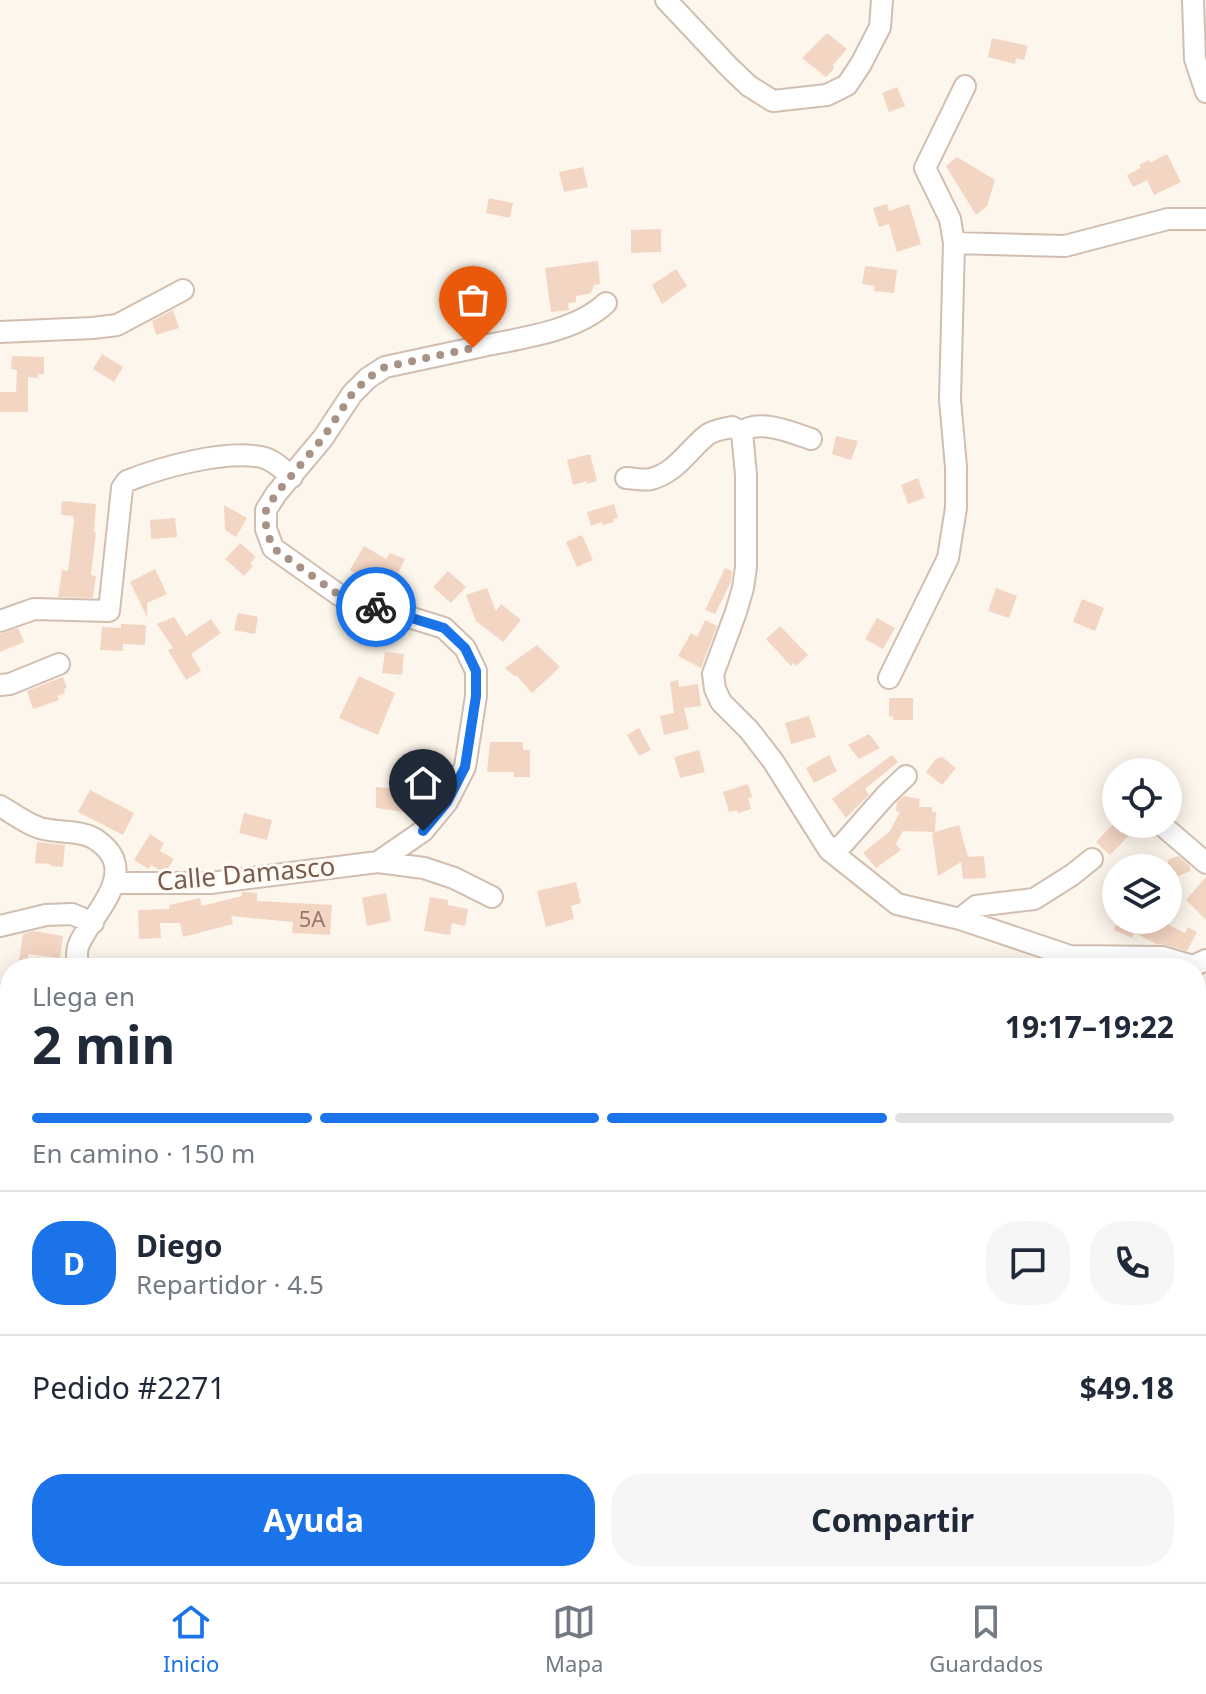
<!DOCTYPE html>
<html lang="es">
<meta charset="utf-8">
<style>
body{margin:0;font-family:"Noto Sans",sans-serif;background:#f6f6f7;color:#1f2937;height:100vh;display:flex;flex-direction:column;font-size:30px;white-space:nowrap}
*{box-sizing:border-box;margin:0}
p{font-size:26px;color:#747a83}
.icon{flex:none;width:44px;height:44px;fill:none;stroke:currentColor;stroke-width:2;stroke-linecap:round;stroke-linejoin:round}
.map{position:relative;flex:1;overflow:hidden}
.side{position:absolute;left:0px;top:958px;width:1206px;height:624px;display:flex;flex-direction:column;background:#fff;border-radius:32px 32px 0 0;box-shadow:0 4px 20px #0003}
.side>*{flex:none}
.fabs{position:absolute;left:1102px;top:758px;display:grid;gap:16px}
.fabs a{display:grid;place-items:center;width:80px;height:80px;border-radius:50%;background:#fff;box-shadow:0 4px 20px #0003;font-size:40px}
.pin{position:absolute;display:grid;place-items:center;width:68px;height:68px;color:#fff;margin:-82px -34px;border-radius:50% 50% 50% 0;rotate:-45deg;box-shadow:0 0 8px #0007}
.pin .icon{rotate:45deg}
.courier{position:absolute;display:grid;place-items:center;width:80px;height:80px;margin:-40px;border:6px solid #1a73e8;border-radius:50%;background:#fff;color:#222;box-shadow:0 2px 10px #0007}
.headline em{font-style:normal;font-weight:700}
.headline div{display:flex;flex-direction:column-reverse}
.headline{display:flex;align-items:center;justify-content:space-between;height:136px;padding:0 32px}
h1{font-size:52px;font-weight:700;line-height:60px}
.bar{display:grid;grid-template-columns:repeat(4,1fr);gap:12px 8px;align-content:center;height:96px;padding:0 32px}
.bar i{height:10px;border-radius:6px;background:#e0e1e3}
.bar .on{background:#1a73e8}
.bar p{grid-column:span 4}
.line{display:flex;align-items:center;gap:20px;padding:0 32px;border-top:2px solid #e0e1e3}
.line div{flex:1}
.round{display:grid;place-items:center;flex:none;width:84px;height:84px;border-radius:32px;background:#f6f6f7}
.cta{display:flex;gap:16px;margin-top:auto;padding:16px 32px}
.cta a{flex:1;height:92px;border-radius:32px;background:#1a73e8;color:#fff;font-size:32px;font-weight:700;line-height:92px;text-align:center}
.cta a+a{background:#f6f6f7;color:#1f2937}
.dock{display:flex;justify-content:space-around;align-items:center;height:112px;border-top:2px solid #e0e1e3;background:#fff;font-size:22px;color:#747a83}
.dock a{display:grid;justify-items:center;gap:4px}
.dock .on{color:#1a73e8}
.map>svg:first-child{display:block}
.building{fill:#f3d5c3}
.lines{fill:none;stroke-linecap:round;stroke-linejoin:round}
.minor-casing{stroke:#d1beb0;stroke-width:24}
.minor{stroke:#fff;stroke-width:20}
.done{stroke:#a89285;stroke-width:8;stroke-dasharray:0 14.4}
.route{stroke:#1a73e8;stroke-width:10}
.labels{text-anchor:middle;stroke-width:6;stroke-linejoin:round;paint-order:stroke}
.number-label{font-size:22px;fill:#987a6a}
.street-label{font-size:26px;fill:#7a5c4d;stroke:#fffaf3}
</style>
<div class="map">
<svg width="1206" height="1582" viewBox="0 0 1206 1582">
<rect width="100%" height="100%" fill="#fdf6ec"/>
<path class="building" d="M827 33 847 49 833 65 834 69 826 77 802 58Z
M992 38 1028 46 1024 60 1016 58 1015 64 988 57Z
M897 87 905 106 889 112 882 93Z
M1167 154 1181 182 1154 195 1147 180 1133 187 1127 175 1141 168 1139 165 1149 160 1150 163Z
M957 157 995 180 987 206 976 215 946 166Z
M583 167 588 187 564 192 559 172Z
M489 198 513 203 510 218 486 213Z
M887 204 889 211 909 204 921 244 897 252 889 224 879 227 873 208Z
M661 229V252L631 253V230Z
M598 261 600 284 594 285 591 293 576 296V302L568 303 569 310 551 312 545 268Z
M865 266 897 270 894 293 874 291 875 286 862 284Z
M676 269 687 286 662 304 652 285Z
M173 310 179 328 156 335 152 321Z
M102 354 123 367 114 382 93 369Z
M12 356 44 357V374H38V378L28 377V412H0V392H16L17 370 11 369Z
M836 436 858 441 851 460 832 454Z
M590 454 597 481 587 484V481L573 485 567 460Z
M918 478 925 498 908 504 901 485Z
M62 501 96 504 94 532 96 533 91 575 96 576 93 598 58 597 62 570 68 571 74 521 73 516 61 515Z
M614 504 618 518 613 519 614 522 603 525 602 522 591 526 587 512Z
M224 505 247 518 236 537 225 530Z
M175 518 177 537 151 539 150 520Z
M582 535 593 560 577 567 566 542Z
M240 543 256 557 250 563 253 566 244 576 225 559Z
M364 546 386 559 390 553 405 559 394 581 373 567 365 579 350 570Z
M725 568 732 571 731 582 715 614 705 610Z
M155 569 167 594 147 603V617L130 582Z
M448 571 466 587 451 603 433 587Z
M487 588 496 611 501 604 521 620 503 642 476 621 466 595Z
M996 588 1017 596 1009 618 988 611Z
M1082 599 1104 608 1095 631 1073 622Z
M238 613 258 617 255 634 234 630Z
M174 617 186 636 211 619 221 633 191 654 201 671 186 680 168 650 173 648 157 624Z
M877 618 895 628 883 649 865 639Z
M705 620 717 626 701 668 678 656 691 633 697 637Z
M121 624 146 625 145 645 123 644V651L100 650 102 627 121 628Z
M780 626 808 655 796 666 794 663 791 666 766 639Z
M18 628 24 642 0 652V634Z
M537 645 560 667 532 693 516 675 514 676 505 668Z
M385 652 404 654 402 675 382 673Z
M359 676 395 693 378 735 339 718Z
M63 677 67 688 64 689 65 693 57 696 59 700 33 709 27 691Z
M678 680 679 687 698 684 701 706 684 708 689 729 664 735 660 716 674 713 670 682Z
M889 698H913V720H894L892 716 889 717Z
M809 716 816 737 791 744 785 723Z
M639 728 651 750 639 756 627 735Z
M869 734 880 748 859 759 848 745Z
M490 742H523V750H530V777H514V772H487Z
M699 750 705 772 680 778 674 757Z
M829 755 837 771 814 783 806 768Z
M892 755 898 762 865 789 869 795 846 818 832 799Z
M942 757 956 768 942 785 926 772 936 759Z
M748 784 752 797 748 798 751 809 738 813 737 810 729 812 723 792Z
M376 787 405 790 404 812 376 808Z
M90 790 134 813 123 835 78 812Z
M904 796 920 799 919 807H932V812H936L935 832 959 825 968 857 984 856 986 878 963 879 961 862 938 876 932 833 935 832 903 831 896 844 901 850 876 868 863 853 890 831 900 812 896 811 897 802Z
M244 813 272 820 267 840 239 833Z
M1113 824H1140L1110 855 1096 842Z
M150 834 164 843 160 851 174 859 167 870H160L151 865 149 869 134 860Z
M37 842 65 845 63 867 51 866V864L35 863Z
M1178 856 1189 865 1191 871 1168 880V860Z
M1206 877V920L1186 900Z
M576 882 581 903 571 906 574 919 546 927 537 891Z
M242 892 257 893V901L332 905 330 935 292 933 293 922 231 916 233 924 183 937 180 923H160L161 938 139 939 138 910 169 909V905L200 898 202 906 242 896Z
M386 893 391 921 367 926 362 898Z
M430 897 448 900V905L468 909 465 926 452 923 450 935 424 931Z
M1110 920H1159L1185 933 1188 927 1197 932 1187 951 1167 945 1156 944 1134 932 1132 938 1114 930 1117 923Z
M34 931 63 936 60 958 28 954 31 968H18L23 934Z"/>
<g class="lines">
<g class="minor-casing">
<path id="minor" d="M666 0 730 68 749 86 773 101 827 95 847 85 861 64 880 27 882 0
M1193 0 1195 59 1206 92
M954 243 1065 246 1168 219H1206
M0 332 93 328 117 325 183 290
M811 439C793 433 758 418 742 432L746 475V567L743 588 736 612 713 674 715 689 721 702 749 730 773 761 829 850 897 904 960 919 1070 956 1163 957 1193 966 1206 960
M626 478C634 478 643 481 651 479 677 472 688 450 707 435 714 430 723 429 732 427L742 432
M0 621 34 609 109 611 122 488 127 481C162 467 224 450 261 457 273 459 282 469 292 477
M889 678 948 558 956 508V467L950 400 954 243 950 219 925 168 965 86
M0 685 10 684 59 664
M0 806C13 813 29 826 44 829 61 833 85 830 98 841 141 872 93 912 79 944 76 951 77 961 79 968
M1163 826 1206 863
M829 850 842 845 886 795 906 776
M378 862 424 868 454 878 492 897
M114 883H210L378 862 423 831 447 802 465 767 476 696V671L465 648 444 628 339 595 273 548 266 529V510L276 494 323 438 352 394 368 378 385 367C418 360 450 353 483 346 522 338 577 331 606 303
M960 919 976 906 1034 899 1072 875 1092 859
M0 926 46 915 72 914 93 923
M0 1267 10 1254
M1196 1323 1206 1327
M0 1415 10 1421
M1196 1548 1206 1543
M144 1572 149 1576 161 1582
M322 1572 365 1582
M1095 1572 1110 1582
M203 1582 242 1572
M862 1582 863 1572
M930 1582 931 1572
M957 1582 958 1572
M1126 1582 1147 1572"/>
</g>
<use href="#minor" class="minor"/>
</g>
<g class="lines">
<path class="done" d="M376 607 339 595 273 548 266 529V510L276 494 323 438 352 394 368 378 385 367 473 348"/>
<path class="route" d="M376 607 444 628 465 648 476 671V696L465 767 447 802 423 831"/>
</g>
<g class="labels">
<g class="number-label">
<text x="312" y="927">5A</text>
</g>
<g class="street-label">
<text transform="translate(246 874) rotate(-5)" y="9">Calle Damasco</text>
</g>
</g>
</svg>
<div class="fabs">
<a><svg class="icon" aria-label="locate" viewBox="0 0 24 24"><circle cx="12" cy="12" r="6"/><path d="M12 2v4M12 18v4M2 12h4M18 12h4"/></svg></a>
<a><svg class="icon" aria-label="layers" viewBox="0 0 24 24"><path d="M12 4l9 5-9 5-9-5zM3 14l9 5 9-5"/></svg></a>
</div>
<div class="pin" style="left:473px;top:348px;background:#ea580c"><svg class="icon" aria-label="bag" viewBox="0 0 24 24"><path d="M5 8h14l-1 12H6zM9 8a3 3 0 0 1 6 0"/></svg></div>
<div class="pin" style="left:423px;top:831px;background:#1f2937"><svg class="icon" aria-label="home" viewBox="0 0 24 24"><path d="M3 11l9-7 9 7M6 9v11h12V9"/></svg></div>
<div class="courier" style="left:376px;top:607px"><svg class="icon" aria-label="bike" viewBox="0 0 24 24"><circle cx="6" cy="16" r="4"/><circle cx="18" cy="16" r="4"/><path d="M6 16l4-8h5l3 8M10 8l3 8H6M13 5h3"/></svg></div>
<section class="side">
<div class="headline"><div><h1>2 min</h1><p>Llega en</p></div><em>19:17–19:22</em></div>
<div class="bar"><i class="on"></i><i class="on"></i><i class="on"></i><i></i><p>En camino · 150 m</p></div>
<div class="line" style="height:144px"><b class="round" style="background:#1a73e8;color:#fff">D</b><div><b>Diego</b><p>Repartidor · 4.5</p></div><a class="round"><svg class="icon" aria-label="chat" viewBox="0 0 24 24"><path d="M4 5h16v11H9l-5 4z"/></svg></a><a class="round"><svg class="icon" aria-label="phone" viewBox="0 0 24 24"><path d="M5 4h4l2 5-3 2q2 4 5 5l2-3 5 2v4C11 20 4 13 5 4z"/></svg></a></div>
<div class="line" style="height:104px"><div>Pedido #2271</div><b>$49.18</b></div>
<div class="cta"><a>Ayuda</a><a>Compartir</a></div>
</section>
</div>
<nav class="dock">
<a class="on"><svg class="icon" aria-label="home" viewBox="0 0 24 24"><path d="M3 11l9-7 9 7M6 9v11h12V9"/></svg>Inicio</a>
<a><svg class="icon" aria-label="map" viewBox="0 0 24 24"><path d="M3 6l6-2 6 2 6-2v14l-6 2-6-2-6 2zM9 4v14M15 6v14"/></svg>Mapa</a>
<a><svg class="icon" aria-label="saved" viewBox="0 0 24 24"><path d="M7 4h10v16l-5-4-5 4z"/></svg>Guardados</a>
</nav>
